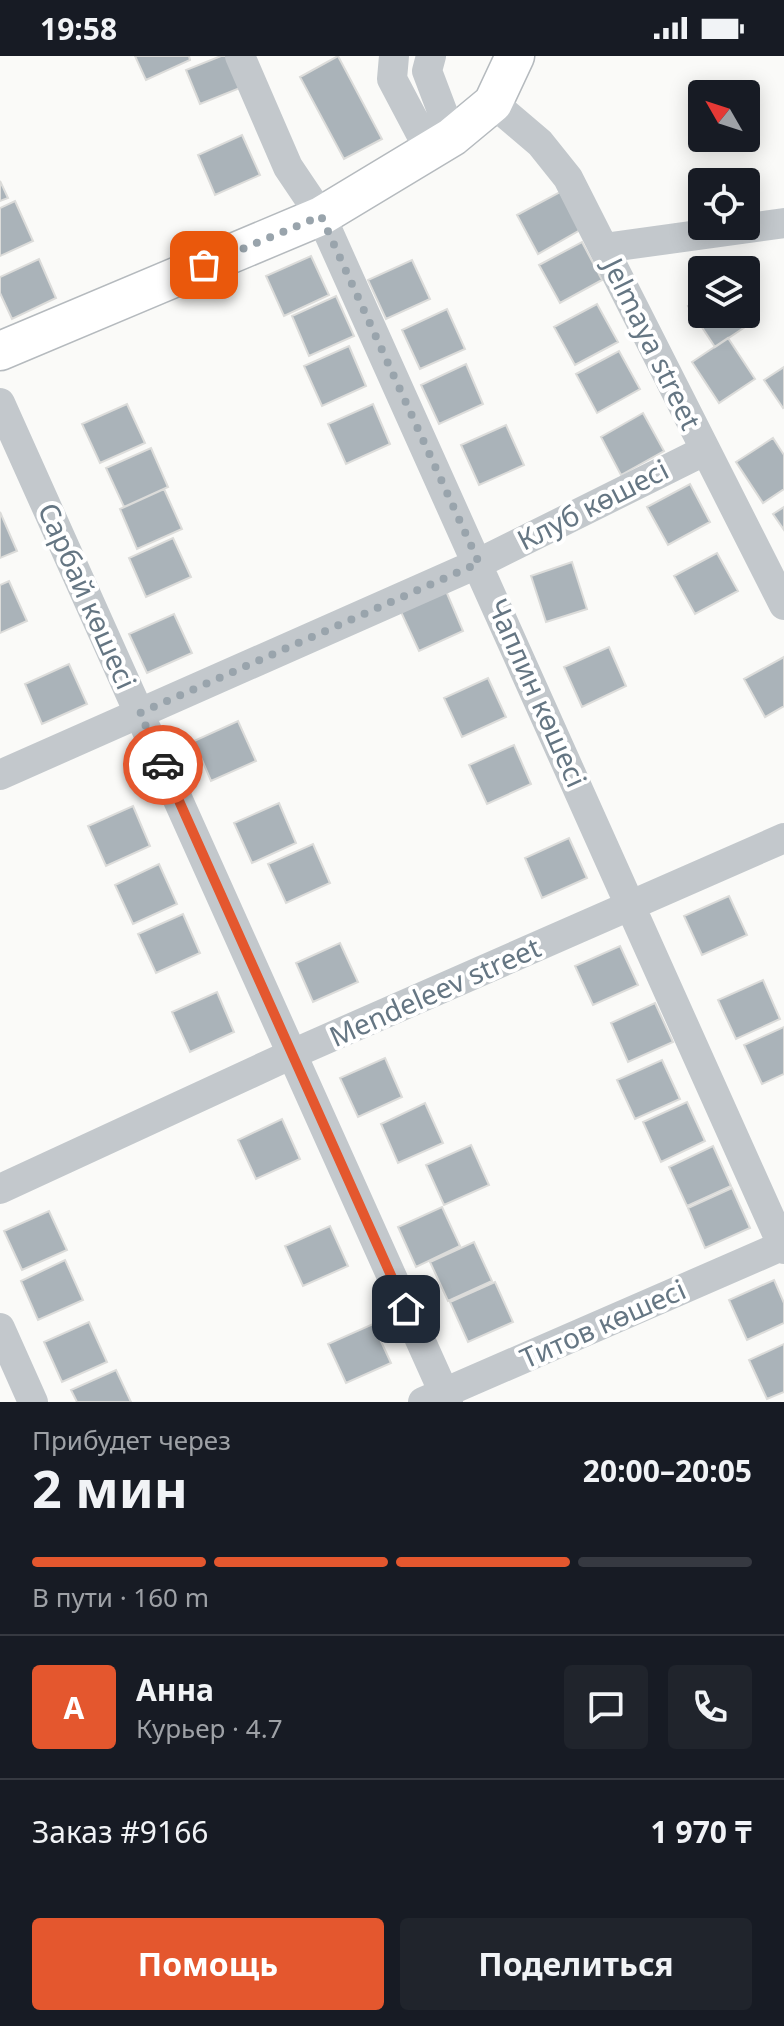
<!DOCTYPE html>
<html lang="ru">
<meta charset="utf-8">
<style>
body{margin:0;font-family:"Noto Sans",sans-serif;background:#20242c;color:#f1f3f6;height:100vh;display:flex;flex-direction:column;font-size:30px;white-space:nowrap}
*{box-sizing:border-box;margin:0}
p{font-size:26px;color:#9ea1a6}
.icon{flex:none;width:44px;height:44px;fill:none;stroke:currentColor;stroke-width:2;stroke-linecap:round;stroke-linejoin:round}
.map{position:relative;height:1346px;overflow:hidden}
.details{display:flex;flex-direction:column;background:#171b24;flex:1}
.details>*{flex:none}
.needle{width:52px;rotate:309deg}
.fabs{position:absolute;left:688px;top:24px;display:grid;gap:16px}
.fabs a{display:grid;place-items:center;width:72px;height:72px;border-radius:8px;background:#171b24;box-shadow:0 4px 20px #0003;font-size:40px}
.pin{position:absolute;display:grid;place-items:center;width:68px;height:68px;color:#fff;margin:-34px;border-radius:16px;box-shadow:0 4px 12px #0006}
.courier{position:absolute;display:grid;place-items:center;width:80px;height:80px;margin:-40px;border:6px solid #e4572e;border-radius:50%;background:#fff;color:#222;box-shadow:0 2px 10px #0007}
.overview em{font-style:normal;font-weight:700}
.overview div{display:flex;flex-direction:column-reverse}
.overview{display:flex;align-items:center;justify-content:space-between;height:136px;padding:0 32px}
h1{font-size:52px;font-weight:700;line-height:60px}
.bar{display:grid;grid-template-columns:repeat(4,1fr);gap:12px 8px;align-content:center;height:96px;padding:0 32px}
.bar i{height:10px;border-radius:6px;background:#363941}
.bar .active{background:#e4572e}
.bar p{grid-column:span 4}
.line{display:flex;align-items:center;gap:20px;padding:0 32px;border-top:2px solid #363941}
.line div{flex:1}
.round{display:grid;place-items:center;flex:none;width:84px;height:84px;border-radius:8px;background:#20242c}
.button{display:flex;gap:16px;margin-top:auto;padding:16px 32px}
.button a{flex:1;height:92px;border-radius:8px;background:#e4572e;color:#fff;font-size:32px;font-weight:700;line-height:92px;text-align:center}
.button a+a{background:#20242c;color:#f1f3f6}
.status{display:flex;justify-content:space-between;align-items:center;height:56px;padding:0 40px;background:#171b24;direction:ltr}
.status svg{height:22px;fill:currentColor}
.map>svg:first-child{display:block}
.building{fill:#aab3b9;stroke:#dcdcda;stroke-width:2}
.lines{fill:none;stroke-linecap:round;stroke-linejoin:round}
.major-casing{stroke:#b5babe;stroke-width:41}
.minor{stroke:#c3c8cc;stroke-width:30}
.major{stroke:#fff;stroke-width:38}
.done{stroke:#99a4ac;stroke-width:8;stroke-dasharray:0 14.4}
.route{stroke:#e4572e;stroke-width:10}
.labels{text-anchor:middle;stroke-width:8;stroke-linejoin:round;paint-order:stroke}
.street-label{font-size:28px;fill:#657683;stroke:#fff}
</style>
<div class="status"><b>19:58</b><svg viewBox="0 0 49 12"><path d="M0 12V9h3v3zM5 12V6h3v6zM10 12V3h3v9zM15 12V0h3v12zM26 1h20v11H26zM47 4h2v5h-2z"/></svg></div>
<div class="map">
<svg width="784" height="1346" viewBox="0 0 784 1346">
<rect width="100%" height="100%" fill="#fafaf8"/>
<path class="building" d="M135 0H189L190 4 146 24Z
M221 0H227L240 32 200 48 186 14Z
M338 0 382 83 344 103 300 21Z
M242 79 260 119 215 139 198 99Z
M0 125 8 142 0 145Z
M560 136 580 174 538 198 517 159Z
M15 145 33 185 0 200V152Z
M582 186 602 224 560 247 539 209Z
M311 200 329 239 284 260 266 220Z
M39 203 56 242 12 263 0 237V221Z
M412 204 430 243 386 263 368 224Z
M336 240 354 280 309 300 292 260Z
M702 241V258H745L751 267 715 291 688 250Z
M597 248 618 286 575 309 554 271Z
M447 253 465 293 420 313 402 274Z
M728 282 755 323 719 347 692 306Z
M349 290 366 330 322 350 304 310Z
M619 295 640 333 597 357 576 318Z
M466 308 483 348 439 368 421 329Z
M784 311V351L783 352 764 324Z
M127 348 145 387 100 407 82 368Z
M373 348 390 388 346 408 328 368Z
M643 357 664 395 621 419 601 381Z
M506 369 524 409 479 429 461 389Z
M773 382 784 399V433L763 447 736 406Z
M151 392 168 431 124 451 106 412Z
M690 428 710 466 668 489 647 451Z
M164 433 182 473 137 493 120 453Z
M784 451V474L773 458Z
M0 456 17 495 0 502Z
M173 482 191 521 146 541 129 502Z
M717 497 738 535 695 558 674 520Z
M572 506 587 553 546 566 531 520Z
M9 525 27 565 0 577V529Z
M446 535 463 575 419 595 401 556Z
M174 558 192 597 147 617 129 578Z
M609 591 626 630 582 651 564 611Z
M784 601V650L765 661 744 623Z
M69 608 87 648 42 668 25 628Z
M488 622 506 661 462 681 444 642Z
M238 665 256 705 211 725 194 685Z
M514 689 531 728 487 748 469 709Z
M279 747 296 787 252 807 234 767Z
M133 750 150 790 106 810 88 770Z
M569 782 587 822 542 842 525 802Z
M313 788 330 827 286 847 268 808Z
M159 808 177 848 133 868 115 829Z
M729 840 747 879 702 899 684 860Z
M183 858 200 897 156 917 138 878Z
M340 887 358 926 313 946 296 907Z
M620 890 638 929 593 949 575 910Z
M763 924 780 963 736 983 718 944Z
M217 936 234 976 190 996 172 956Z
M655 947 673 986 628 1006 611 967Z
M784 971V1018L762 1028 744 989Z
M385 1002 402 1041 358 1061 340 1022Z
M662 1004 680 1043 635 1063 617 1024Z
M687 1046 705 1085 661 1106 643 1066Z
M425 1047 443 1087 398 1107 381 1068Z
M282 1063 300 1103 256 1123 238 1084Z
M471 1089 489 1129 444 1149 426 1109Z
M713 1090 731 1130 687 1150 669 1111Z
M732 1132 750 1172 705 1192 688 1152Z
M442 1151 460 1190 416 1211 398 1171Z
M49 1155 67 1194 22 1214 4 1175Z
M330 1170 348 1210 303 1230 285 1190Z
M474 1186 492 1225 448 1245 430 1206Z
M65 1204 83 1244 38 1264 21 1225Z
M774 1224 784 1247V1267L747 1284 729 1244Z
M495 1226 513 1266 468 1286 450 1246Z
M89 1266 107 1306 62 1326 44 1286Z
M373 1268 391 1307 346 1327 328 1288Z
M784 1288V1336L767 1343 749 1304Z
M116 1314 131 1346H77L71 1334Z"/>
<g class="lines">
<g class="major-casing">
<path id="major" d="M0 295 321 160 452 81 493 47 515 0"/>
</g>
<path class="minor" d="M240 0 288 111 321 160 784 1193
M394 0 392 23 430 95
M431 0 427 15 452 81
M493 47 540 87 568 122 784 549
M604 192 784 167
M0 347 448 1346
M0 719 479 507 704 395
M0 1133 290 999 784 782
M0 1272 33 1346
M423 1346 784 1189"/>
<use href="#major" class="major"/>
</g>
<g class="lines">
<path class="done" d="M163 709 140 657 479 507 321 160 204 209"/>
<path class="route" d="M163 709 406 1253"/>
</g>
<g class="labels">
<g class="street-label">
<text transform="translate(652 288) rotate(64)" y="10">Jelmaya street</text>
<text transform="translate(593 449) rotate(-27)" y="10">Клуб көшесі</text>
<text transform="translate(87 540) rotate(66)" y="10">Сарбай көшесі</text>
<text transform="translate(537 637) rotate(66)" y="10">Чаплин көшесі</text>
<text transform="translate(435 936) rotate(-24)" y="10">Mendeleev street</text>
<text transform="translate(603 1268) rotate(-24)" y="10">Титов көшесі</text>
</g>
</g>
</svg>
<div class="fabs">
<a><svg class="needle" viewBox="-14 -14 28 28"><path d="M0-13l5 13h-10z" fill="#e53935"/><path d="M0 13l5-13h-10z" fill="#9ea1a6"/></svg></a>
<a><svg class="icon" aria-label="locate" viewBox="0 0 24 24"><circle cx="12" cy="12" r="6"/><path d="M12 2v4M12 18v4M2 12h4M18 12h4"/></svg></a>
<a><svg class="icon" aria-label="layers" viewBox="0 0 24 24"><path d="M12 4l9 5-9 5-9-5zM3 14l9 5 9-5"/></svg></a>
</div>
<div class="pin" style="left:204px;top:209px;background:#ea580c"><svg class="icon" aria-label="bag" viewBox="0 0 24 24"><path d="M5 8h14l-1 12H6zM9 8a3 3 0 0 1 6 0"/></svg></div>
<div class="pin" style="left:406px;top:1253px;background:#1f2937"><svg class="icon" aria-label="home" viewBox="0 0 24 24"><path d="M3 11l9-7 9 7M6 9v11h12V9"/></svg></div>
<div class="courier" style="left:163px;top:709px"><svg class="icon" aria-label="car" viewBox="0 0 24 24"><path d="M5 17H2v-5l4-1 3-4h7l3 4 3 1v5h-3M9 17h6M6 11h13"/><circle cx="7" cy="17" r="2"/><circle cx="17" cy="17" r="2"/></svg></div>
</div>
<section class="details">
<div class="overview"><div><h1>2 мин</h1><p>Прибудет через</p></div><em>20:00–20:05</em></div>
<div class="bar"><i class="active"></i><i class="active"></i><i class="active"></i><i></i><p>В пути · 160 m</p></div>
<div class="line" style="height:144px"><b class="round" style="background:#e4572e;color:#fff">А</b><div><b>Анна</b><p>Курьер · 4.7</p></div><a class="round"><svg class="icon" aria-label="chat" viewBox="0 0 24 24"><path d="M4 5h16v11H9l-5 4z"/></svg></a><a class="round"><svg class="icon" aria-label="phone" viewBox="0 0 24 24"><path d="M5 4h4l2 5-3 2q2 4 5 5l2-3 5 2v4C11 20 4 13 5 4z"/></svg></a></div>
<div class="line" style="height:104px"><div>Заказ #9166</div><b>1 970 ₸</b></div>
<div class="button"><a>Помощь</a><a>Поделиться</a></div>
</section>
